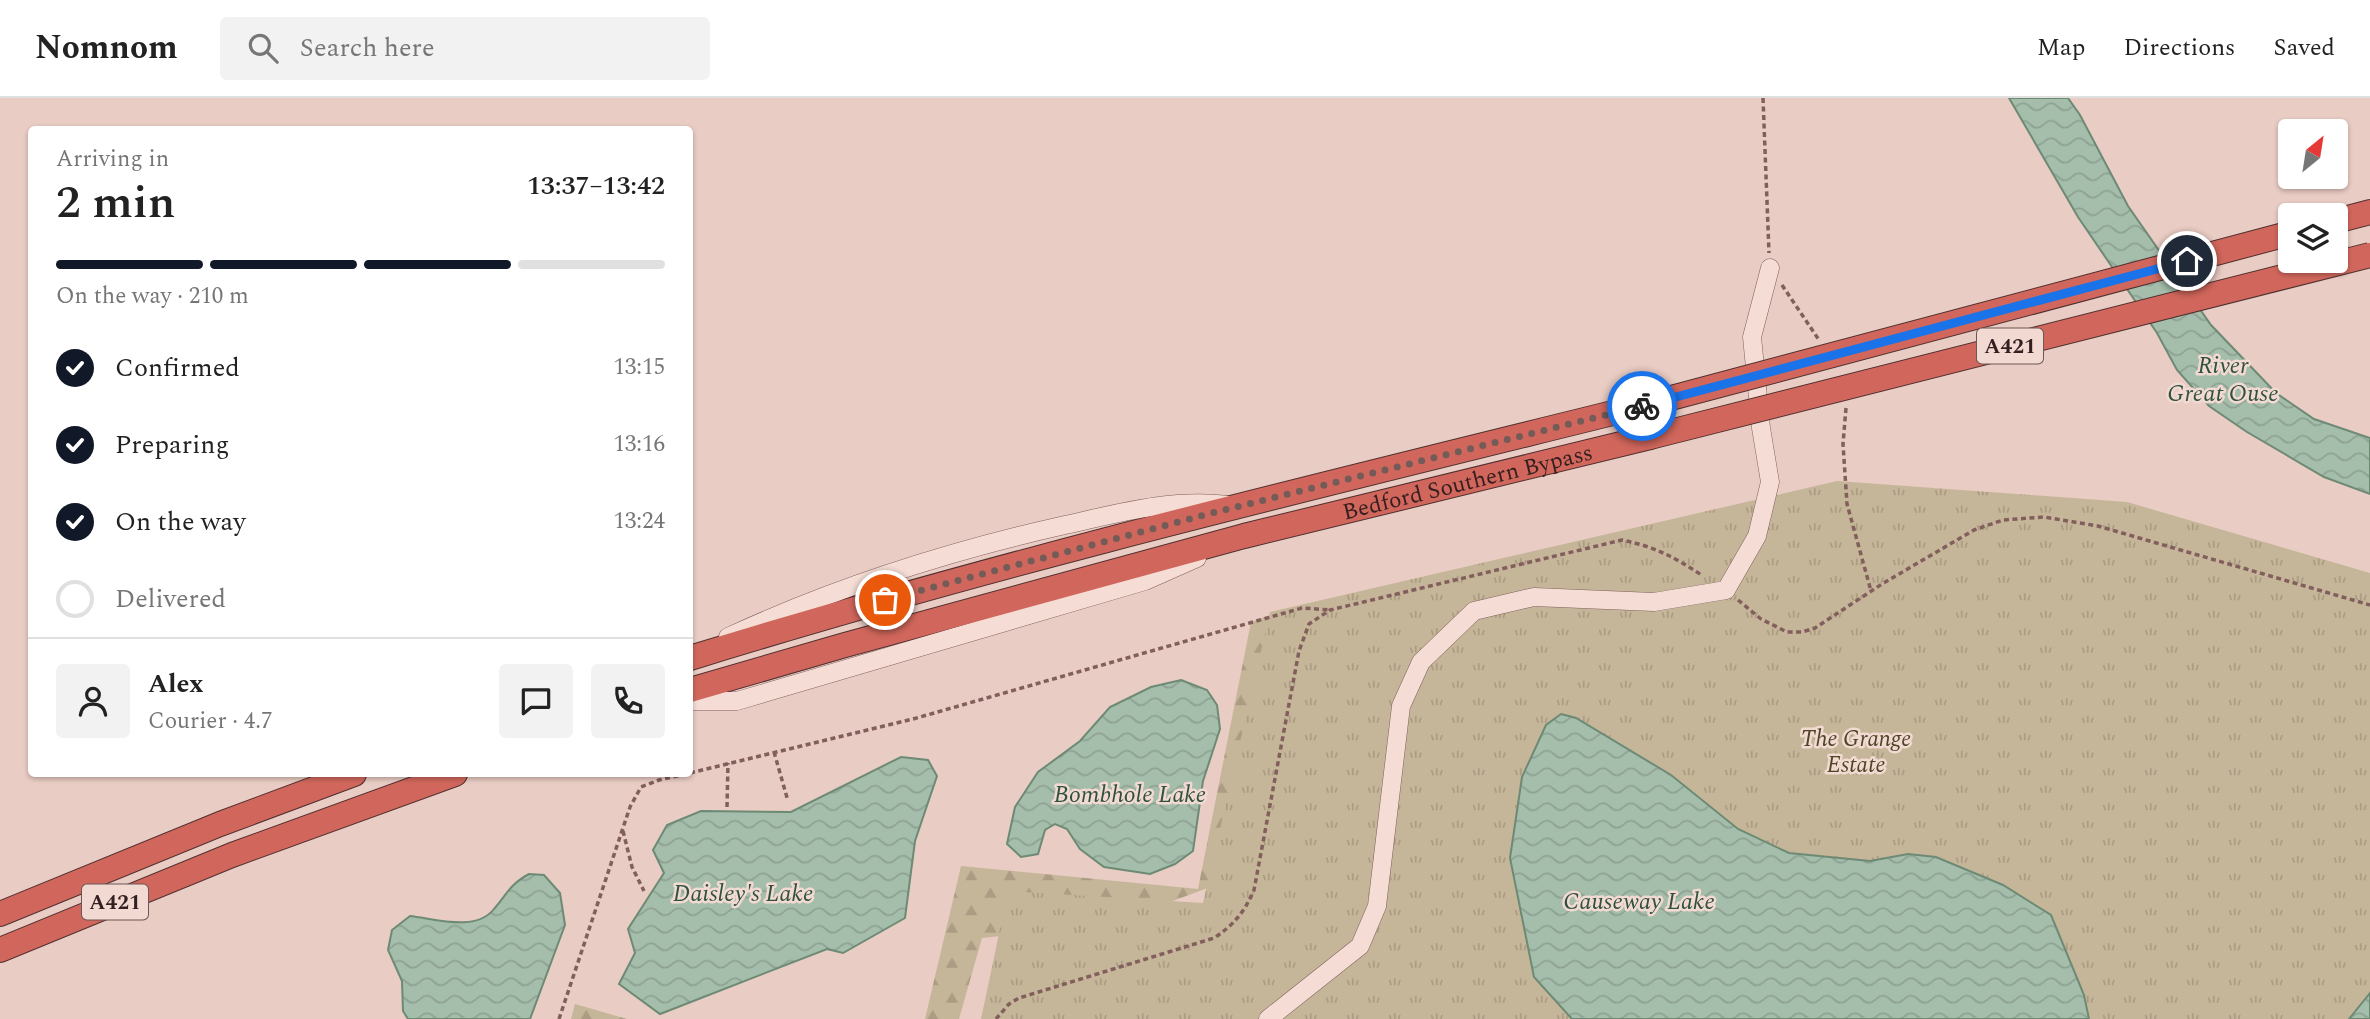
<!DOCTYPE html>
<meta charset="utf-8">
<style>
body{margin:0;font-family:Spectral,serif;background:#f2f2f2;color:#222;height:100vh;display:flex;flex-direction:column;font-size:26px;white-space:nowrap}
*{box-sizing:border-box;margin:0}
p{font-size:23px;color:#767676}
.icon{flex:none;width:38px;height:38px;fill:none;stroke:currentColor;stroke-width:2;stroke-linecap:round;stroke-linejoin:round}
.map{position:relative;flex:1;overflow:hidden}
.side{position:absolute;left:28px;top:28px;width:665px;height:651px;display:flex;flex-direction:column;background:#fff;border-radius:7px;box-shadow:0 2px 5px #0004}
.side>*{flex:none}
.needle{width:46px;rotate:30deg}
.buttons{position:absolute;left:2278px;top:21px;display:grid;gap:14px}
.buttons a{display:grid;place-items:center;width:70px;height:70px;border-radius:7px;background:#fff;box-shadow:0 2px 5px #0004;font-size:35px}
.pin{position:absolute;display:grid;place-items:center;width:60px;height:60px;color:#fff;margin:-30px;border:4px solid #fff;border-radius:50%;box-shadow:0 2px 7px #0007}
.courier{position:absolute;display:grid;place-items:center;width:70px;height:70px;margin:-35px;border:5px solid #1a73e8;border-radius:50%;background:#fff;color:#222;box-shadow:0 2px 9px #0007}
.summary em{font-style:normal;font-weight:600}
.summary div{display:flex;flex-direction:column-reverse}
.summary{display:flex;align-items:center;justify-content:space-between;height:119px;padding:0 28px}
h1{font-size:46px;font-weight:600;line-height:52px}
.bar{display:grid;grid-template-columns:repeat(4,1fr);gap:10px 7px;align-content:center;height:84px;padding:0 28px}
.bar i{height:9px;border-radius:5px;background:#e0e0e0}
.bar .current{background:#111827}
.bar p{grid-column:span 4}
.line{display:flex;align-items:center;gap:18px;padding:0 28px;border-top:2px solid #e0e0e0}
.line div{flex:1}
.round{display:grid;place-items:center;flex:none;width:74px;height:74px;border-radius:7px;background:#f2f2f2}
ol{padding:0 28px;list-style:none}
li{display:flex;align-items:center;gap:21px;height:77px}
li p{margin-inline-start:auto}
li .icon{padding:7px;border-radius:50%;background:#111827;color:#fff;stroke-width:4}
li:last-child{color:#767676}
li i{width:38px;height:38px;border:4px solid #e0e0e0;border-radius:50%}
header{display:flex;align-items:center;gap:42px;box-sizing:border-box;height:98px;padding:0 35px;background:#fff;border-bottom:2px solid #e0e0e0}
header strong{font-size:33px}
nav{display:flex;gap:38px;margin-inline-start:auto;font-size:24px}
.search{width:490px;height:63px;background:#f2f2f2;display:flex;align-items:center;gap:18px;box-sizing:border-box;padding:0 24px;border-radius:7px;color:#767676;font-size:26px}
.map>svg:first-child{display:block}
.forest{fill:url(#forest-firs)}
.park{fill:url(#park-tufts)}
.water{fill:url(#water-waves);stroke:#6d8a75;stroke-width:2}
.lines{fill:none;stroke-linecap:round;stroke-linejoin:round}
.minor-casing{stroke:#825e5c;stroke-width:19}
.highway-casing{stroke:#503030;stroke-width:26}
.path{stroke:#825e5c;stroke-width:3.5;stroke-dasharray:5 3.5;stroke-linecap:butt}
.minor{stroke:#f5ddd6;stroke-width:18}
.highway{stroke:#d1675c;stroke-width:24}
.highway-bridge-casing{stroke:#503030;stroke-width:26;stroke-linecap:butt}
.highway-bridge{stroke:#d1675c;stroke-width:24}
.done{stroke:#735c58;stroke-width:7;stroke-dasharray:0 12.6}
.route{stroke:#1a73e8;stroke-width:9}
.labels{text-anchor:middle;stroke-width:5;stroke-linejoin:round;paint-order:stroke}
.shield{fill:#f2dad2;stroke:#6c5755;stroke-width:2}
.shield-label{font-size:21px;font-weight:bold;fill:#331f1f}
.street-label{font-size:23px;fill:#331f1f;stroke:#f2dad2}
.park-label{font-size:23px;font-style:italic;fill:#4e4527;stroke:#f2dad2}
.water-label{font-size:24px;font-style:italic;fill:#2f523f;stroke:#f2dad2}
</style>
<header>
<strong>Nomnom</strong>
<div class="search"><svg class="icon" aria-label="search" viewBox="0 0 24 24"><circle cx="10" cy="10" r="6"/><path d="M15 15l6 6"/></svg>Search here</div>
<nav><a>Map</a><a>Directions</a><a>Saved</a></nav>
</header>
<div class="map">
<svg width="2370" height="921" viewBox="0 0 2370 921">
<defs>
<pattern id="forest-firs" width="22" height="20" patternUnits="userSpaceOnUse" patternTransform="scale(1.75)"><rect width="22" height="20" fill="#c6b699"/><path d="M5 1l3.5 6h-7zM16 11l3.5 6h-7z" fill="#ab9c83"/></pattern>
<pattern id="park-tufts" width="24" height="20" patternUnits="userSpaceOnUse" patternTransform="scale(1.75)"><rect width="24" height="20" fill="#c6b699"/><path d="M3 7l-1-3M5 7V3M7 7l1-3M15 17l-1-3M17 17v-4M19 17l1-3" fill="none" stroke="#ab9c83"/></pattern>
<pattern id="water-waves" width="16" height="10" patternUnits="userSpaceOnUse" patternTransform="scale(1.75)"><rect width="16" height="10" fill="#a5bdab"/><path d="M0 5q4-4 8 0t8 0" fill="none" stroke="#8ea293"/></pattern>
</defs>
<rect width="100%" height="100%" fill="#e9ccc3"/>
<path class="forest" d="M1282 513 1229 782 1009 864 1010 837 982 840 959 921H925L961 768 1198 791 1251 524Z
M575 906 627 921H571Z"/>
<path class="park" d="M1837 383 2127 404 2370 475V921H981L1008 793 1203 805 1270 514Z"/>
<path class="water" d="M2009 0H2068L2080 17 2128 108 2211 227 2276 295 2314 321 2370 340V396L2324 379 2247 334 2209 308 2177 272 2157 235 2078 119Z
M1181 582 1207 592 1217 607 1220 631 1203 683 1193 753 1175 766 1150 776 1104 769 1080 751 1067 731 1055 726 1045 732 1038 756 1021 759 1007 746 1015 709 1038 674 1080 643 1110 609 1151 589Z
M1561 616 1576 620 1671 677 1738 731 1789 755 1870 763 1908 756 1936 759 2003 787 2051 817 2084 897 2089 921H1572L1534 879 1510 760 1522 679 1546 627Z
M901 659 928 662 937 678 915 743 905 820 843 855 827 851 660 916 619 886 635 855 628 831 664 775 653 752 667 727 701 713 791 714Z
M529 776 544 777 560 795 565 827 530 921H408L403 913 402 883 388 852 392 832 410 818C436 821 476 834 494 811 508 795 509 787 529 776Z
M2370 895V921H2349Z"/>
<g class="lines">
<g class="minor-casing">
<path id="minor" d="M728 539C836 489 949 453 1065 427 1119 415 1172 400 1228 407
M690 603H737L1145 483 1197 460
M1268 921 1360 848 1377 808 1401 608 1421 564 1474 513 1534 499 1654 504 1726 492 1757 438 1770 384 1761 330 1752 239 1770 170"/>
</g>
<g class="highway-casing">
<g id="highway">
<path d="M2336 123 2370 114"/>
<path d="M690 560C1003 463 1322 387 1641 308"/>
<path id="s1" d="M690 592 845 547 1244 438 1650 339"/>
<path d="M0 816 220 726 354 676"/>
<path d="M0 852 232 757 455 676"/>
</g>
</g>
<path class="path" d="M1763 0 1769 155
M1782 187 1819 242
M1846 310 1843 346 1847 406 1871 493
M1738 502 1761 521 1787 534H1802L1815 530 1882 486 1974 432 2003 422 2044 419 2098 428 2370 507
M774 654 788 703
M690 675 913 621 1302 510 1330 512
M727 709 728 665
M623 733 632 769 644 793
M559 921 630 709 641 689 659 682 686 676
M996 921 1009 906 1019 900 1214 840C1234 827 1245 813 1254 792L1299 553 1309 526 1330 512 1622 442C1656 449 1674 459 1703 478"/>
<use href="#minor" class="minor"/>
<use href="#highway" class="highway"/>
<g class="highway-bridge-casing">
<path id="highway-bridge" d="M1641 308 2291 135
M1650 339 2370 157"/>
</g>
<use href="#highway-bridge" class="highway-bridge"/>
</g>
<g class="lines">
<path class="done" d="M885 502 1212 415 1642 308"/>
<path class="route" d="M1642 308 2187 163"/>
</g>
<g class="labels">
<g class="shield">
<rect x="1977" y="230.5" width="66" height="35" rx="5"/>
<rect x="82" y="786.5" width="66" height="35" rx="5"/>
</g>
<g class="shield-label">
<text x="2010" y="255">A421</text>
<text x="115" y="811">A421</text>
</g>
<g class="street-label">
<text dy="8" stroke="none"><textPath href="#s1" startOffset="805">Bedford Southern Bypass</textPath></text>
</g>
<g class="park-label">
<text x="1856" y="648">The Grange<tspan x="1856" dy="26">Estate</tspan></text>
</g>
<g class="water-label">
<text x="2223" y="275">River<tspan x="2223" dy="28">Great Ouse</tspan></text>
<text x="1130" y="704">Bombhole Lake</text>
<text x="743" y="803">Daisley's Lake</text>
<text x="1639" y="811">Causeway Lake</text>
</g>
</g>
</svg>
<div class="buttons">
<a><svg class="needle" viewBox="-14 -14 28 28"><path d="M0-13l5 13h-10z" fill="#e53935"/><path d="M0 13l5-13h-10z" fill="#767676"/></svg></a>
<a><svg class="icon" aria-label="layers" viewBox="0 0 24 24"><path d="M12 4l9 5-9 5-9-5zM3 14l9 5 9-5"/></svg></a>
</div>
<div class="pin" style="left:885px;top:502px;background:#ea580c"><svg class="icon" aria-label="bag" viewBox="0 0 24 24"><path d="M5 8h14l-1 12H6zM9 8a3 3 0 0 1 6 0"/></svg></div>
<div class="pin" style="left:2187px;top:163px;background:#1f2937"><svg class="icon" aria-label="home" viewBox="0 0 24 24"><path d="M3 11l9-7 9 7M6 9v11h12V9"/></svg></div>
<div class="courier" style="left:1642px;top:308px"><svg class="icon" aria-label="bike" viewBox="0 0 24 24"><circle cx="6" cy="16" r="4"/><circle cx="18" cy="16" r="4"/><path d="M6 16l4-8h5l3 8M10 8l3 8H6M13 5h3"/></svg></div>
<section class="side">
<div class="summary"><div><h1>2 min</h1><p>Arriving in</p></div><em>13:37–13:42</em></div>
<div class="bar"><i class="current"></i><i class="current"></i><i class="current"></i><i></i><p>On the way · 210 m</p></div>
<ol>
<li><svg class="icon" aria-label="check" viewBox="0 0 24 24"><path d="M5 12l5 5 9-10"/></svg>Confirmed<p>13:15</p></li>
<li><svg class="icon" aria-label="check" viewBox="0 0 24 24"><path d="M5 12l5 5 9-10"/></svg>Preparing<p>13:16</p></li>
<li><svg class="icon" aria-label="check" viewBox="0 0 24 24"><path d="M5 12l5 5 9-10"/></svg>On the way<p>13:24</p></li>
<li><i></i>Delivered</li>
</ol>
<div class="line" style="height:126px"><a class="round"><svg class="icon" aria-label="person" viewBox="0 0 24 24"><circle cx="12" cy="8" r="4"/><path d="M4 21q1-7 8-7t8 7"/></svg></a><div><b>Alex</b><p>Courier · 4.7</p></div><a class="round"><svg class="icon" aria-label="chat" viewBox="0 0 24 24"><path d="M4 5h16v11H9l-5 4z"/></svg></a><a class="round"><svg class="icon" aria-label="phone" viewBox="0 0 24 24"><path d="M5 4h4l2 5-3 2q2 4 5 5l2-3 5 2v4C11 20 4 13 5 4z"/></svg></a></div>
</section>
</div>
